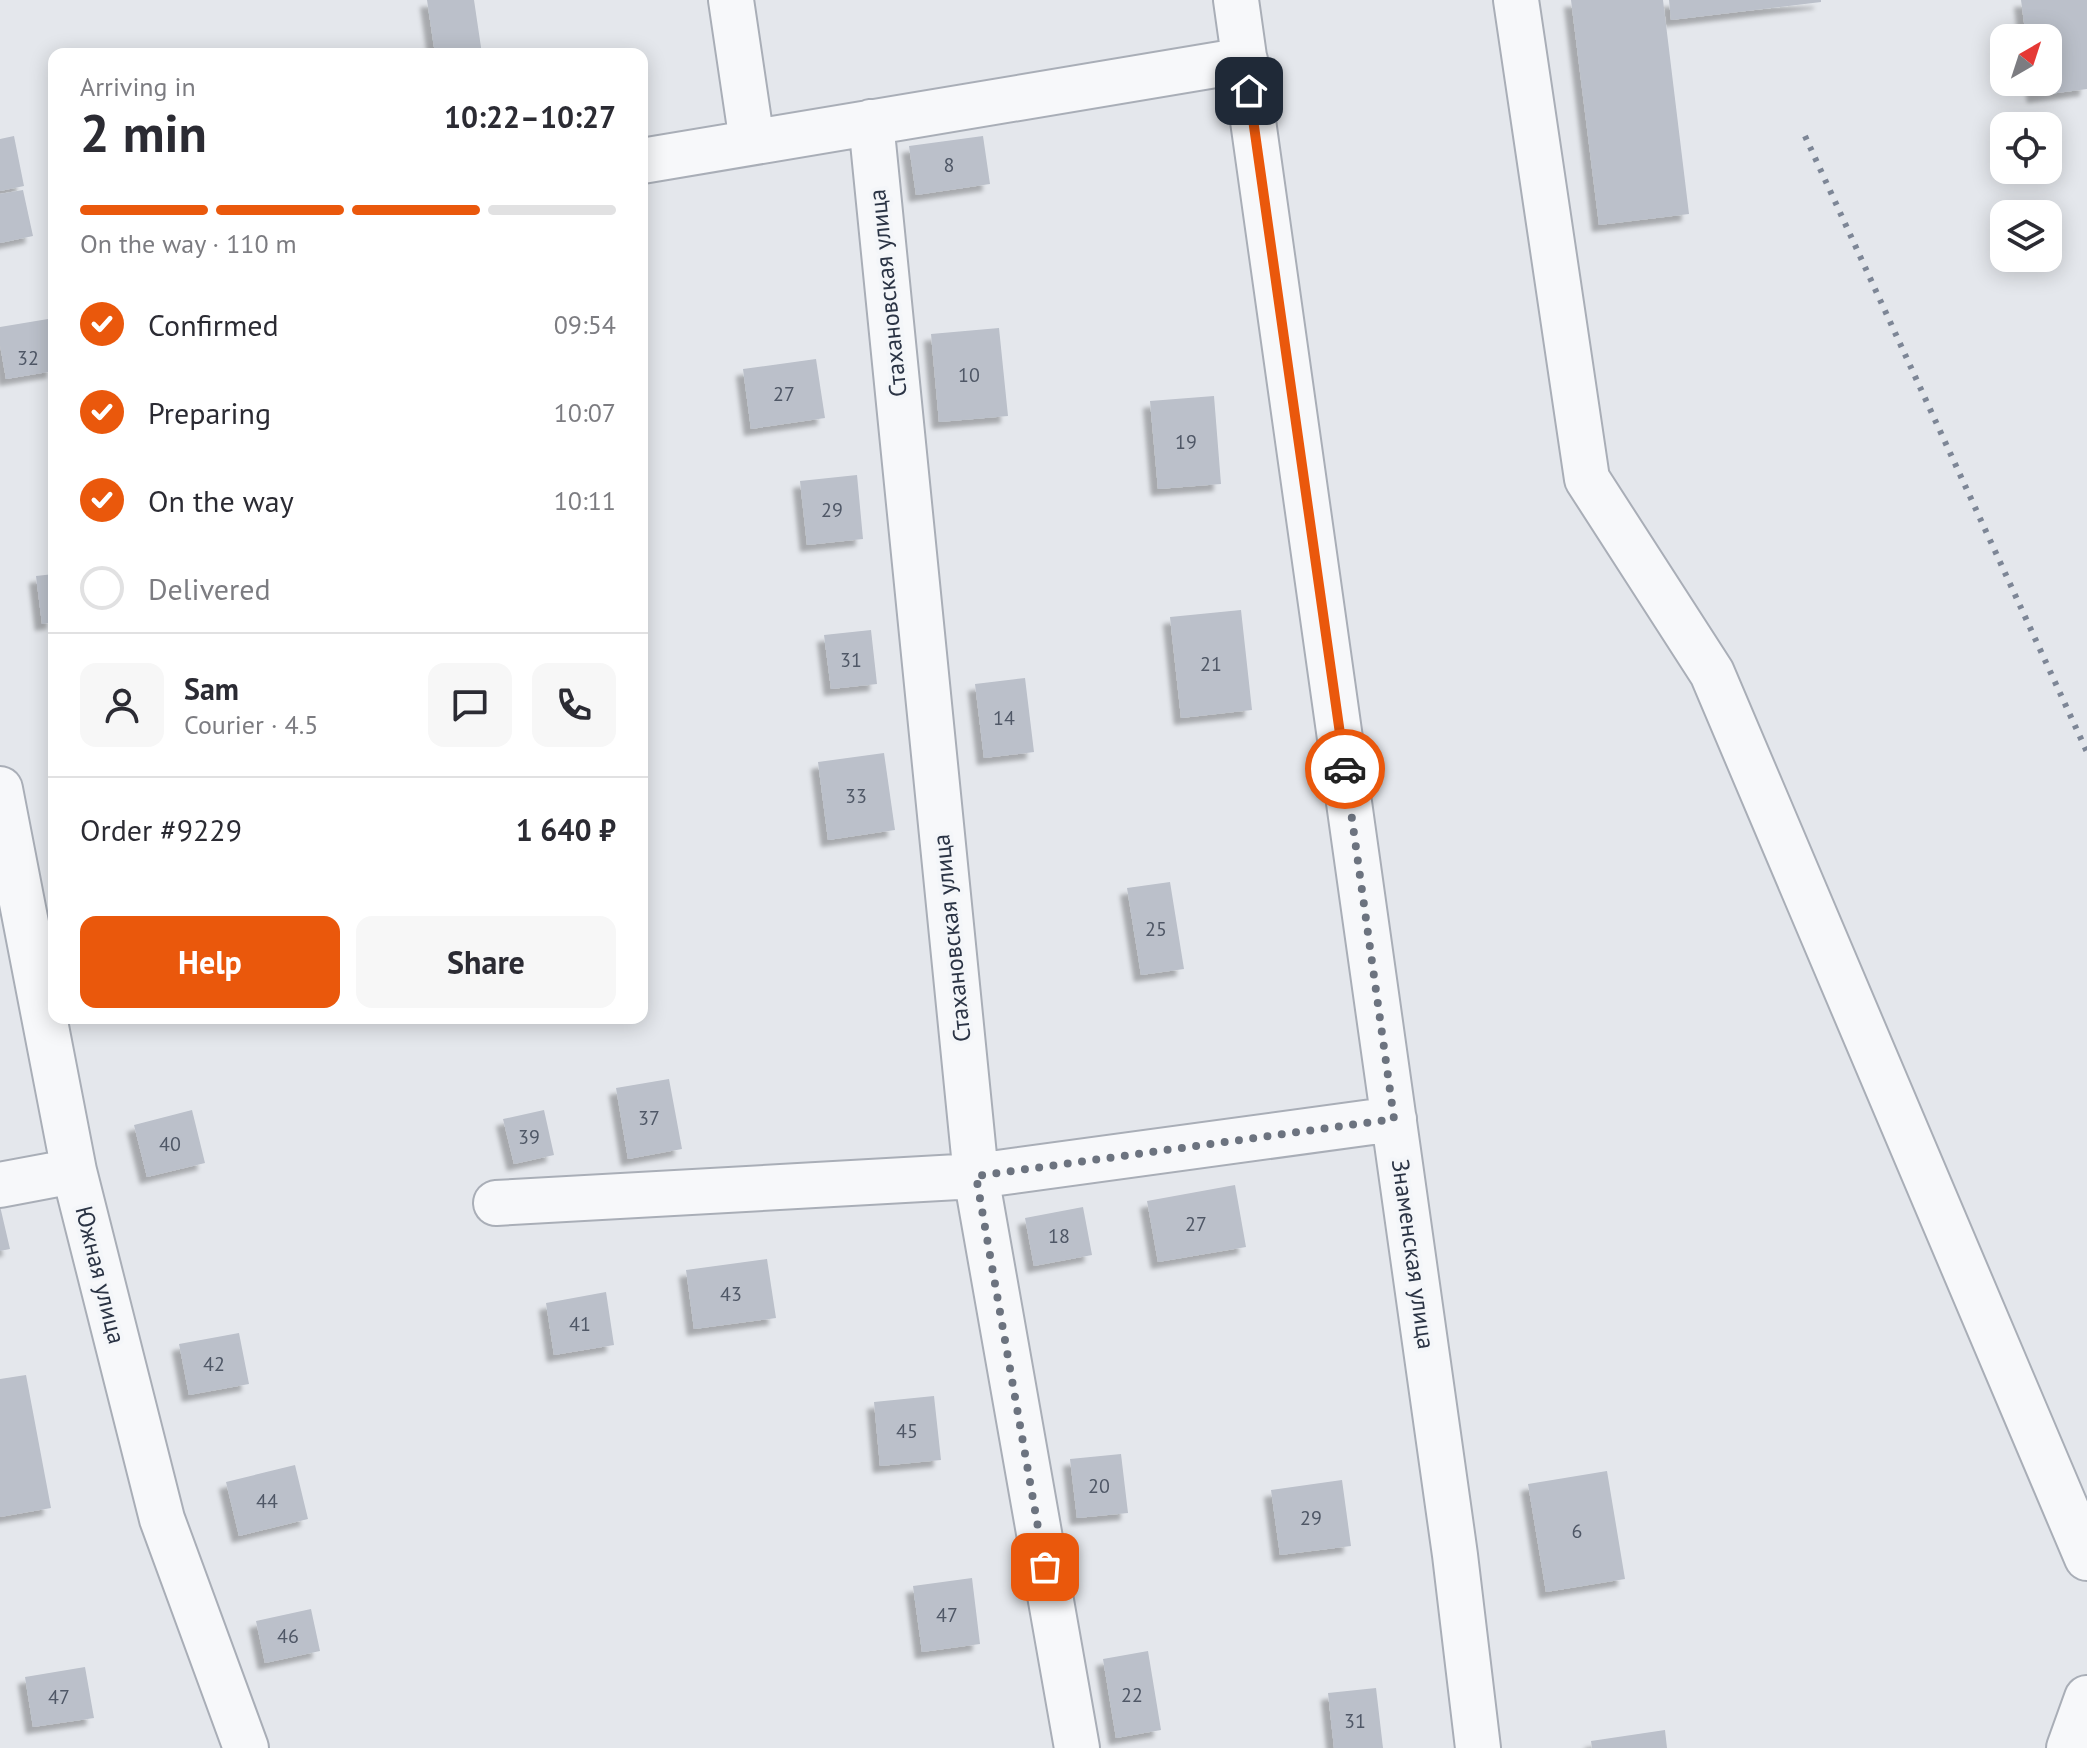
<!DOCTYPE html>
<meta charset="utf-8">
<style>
body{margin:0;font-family:"PT Sans",sans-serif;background:#f7f7f7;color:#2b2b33;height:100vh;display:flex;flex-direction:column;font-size:30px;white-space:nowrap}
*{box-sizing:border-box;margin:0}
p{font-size:26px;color:#7c7c81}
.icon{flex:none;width:44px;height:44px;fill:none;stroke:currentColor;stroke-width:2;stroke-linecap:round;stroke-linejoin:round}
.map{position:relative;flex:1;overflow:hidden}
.drawer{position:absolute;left:48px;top:48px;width:600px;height:976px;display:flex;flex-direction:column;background:#fff;border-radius:16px;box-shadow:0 4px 20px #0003}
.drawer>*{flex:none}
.needle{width:52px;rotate:39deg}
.tools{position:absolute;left:1990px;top:24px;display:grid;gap:16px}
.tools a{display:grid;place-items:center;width:72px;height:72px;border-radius:16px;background:#fff;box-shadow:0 4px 20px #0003;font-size:40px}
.pin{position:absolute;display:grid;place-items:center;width:68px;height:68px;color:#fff;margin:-34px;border-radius:16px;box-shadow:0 4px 12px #0006}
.courier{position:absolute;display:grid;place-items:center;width:80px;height:80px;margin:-40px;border:6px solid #ea580c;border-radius:50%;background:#fff;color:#222;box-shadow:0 2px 10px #0007}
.summary em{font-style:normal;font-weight:800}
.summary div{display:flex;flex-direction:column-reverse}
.summary{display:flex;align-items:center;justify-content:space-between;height:136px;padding:0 32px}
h1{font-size:52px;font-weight:800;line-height:60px}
.bar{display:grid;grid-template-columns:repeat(4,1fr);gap:12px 8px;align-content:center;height:96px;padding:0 32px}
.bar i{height:10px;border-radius:6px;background:#e1e1e2}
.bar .on{background:#ea580c}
.bar p{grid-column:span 4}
.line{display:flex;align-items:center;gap:20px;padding:0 32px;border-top:2px solid #e1e1e2}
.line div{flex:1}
.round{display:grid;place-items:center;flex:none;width:84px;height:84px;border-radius:16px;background:#f7f7f7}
ol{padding:0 32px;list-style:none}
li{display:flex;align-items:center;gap:24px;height:88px}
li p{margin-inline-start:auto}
li .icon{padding:8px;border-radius:50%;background:#ea580c;color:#fff;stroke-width:4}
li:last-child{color:#7c7c81}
li i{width:44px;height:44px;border:4px solid #e1e1e2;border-radius:50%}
.action{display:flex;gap:16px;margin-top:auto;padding:16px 32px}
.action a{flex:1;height:92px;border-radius:16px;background:#ea580c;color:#fff;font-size:32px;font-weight:800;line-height:92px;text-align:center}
.action a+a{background:#f7f7f7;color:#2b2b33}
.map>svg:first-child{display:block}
.building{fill:#bbc0ca;filter:url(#shadow)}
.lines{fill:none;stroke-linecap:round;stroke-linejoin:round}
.minor-casing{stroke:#a9aeb7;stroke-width:48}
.minor{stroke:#f7f8fa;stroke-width:44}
.rail{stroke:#7d8696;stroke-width:6;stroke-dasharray:4 8;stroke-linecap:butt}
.done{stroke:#6c737f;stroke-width:8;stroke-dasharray:0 14.4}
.route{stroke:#ea580c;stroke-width:10}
.labels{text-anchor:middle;stroke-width:8;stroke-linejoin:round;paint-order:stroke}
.number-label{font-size:20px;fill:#4f5766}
.street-label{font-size:24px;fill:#2b3445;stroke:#f4f6f9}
</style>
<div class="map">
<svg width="2087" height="1748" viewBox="0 0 2087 1748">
<defs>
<filter id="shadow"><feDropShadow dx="-7" dy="7" stdDeviation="2" flood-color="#0004"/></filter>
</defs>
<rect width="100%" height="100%" fill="#e4e7ec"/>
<path class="building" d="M427 0H474L482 54H435Z
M1571 0H1663L1689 214 1599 225Z
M1669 0H1821V2L1671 20Z
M2021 0H2087V89L2034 96 2032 82H2048V38H2026Z
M14 136 24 186 0 191V139Z
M983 136 990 184 916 195 909 146Z
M23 190 33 236 0 243V194Z
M54 318V371L6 379 0 345V327Z
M999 328 1008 416 939 422 931 334Z
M816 359 825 418 751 429 743 369Z
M1214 396 1221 484 1158 489 1150 401Z
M857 475 863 539 807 545 800 481Z
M54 574V622L42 624 36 576Z
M1241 610 1252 710 1181 718 1170 617Z
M871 630 877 684 831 689 824 635Z
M1025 678 1034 752 984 758 975 684Z
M884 753 895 830 828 840 818 762Z
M1170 882 1184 969 1141 975 1127 888Z
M642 888 648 917 642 918Z
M669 1079 682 1149 628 1159 616 1088Z
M192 1110 205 1163 147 1177 134 1125Z
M544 1110 554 1155 514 1164 503 1119Z
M1235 1185 1246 1247 1158 1262 1147 1201Z
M0 1206 10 1249 0 1251Z
M1083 1207 1092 1255 1034 1266 1025 1218Z
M767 1259 776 1318 694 1329 686 1270Z
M606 1292 614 1345 554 1355 546 1303Z
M239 1333 249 1384 189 1395 179 1344Z
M26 1375 51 1508 0 1517V1379Z
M934 1396 941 1460 880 1466 874 1402Z
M1121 1454 1128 1513 1077 1518 1070 1459Z
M295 1465 308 1519 239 1536 226 1482Z
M1607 1471 1625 1579 1546 1592 1528 1484Z
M1342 1480 1351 1546 1280 1555 1271 1490Z
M972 1578 980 1644 922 1652 913 1586Z
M311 1609 320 1651 265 1663 256 1621Z
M1148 1651 1161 1730 1116 1738 1103 1659Z
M85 1667 94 1718 33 1727 25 1677Z
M1376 1688 1383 1748H1334L1328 1693Z
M1665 1730 1667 1748H1592L1591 1741Z"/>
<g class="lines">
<g class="minor-casing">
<path id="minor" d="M731 0 752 142
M1236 0 1455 1555 1478 1748
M1516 0 1587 479 1712 673 2087 1558
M871 122 976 1176 1077 1748
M642 161 1245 60
M0 789 74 1171 162 1519 246 1748
M0 1185 74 1171
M496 1203 976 1176 1394 1119
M2069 1748 2087 1698"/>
</g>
<use href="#minor" class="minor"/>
<path class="rail" d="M1805 136 2087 752"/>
</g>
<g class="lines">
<path class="done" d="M1045 1567 976 1176 1394 1119 1345 769"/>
<path class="route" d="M1249 91 1345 769"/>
</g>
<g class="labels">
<g class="number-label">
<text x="949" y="172">8</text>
<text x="28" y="365">32</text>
<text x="969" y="382">10</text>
<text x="784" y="401">27</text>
<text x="1186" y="449">19</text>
<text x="832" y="517">29</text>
<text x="851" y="667">31</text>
<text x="1211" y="671">21</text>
<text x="1004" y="725">14</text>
<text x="856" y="803">33</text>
<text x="1156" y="936">25</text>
<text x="649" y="1125">37</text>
<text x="529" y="1144">39</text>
<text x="170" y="1151">40</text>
<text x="1196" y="1231">27</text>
<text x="1059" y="1243">18</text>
<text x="731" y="1301">43</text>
<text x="580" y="1331">41</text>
<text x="214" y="1371">42</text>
<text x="907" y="1438">45</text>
<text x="1099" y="1493">20</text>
<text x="267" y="1508">44</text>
<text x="1311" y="1525">29</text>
<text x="1577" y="1538">6</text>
<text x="947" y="1622">47</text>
<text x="288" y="1643">46</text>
<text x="1132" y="1702">22</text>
<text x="59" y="1704">47</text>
<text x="1355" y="1728">31</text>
</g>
<g class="street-label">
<text transform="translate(888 293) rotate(-96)" y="8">Стахановская улица</text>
<text transform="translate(952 938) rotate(-96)" y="8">Стахановская улица</text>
<text transform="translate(1413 1254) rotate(82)" y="8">Знаменская улица</text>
<text transform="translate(100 1275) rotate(76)" y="8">Южная улица</text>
</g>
</g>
</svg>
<div class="tools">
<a><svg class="needle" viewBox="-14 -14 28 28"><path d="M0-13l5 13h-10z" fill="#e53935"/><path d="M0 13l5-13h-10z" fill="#7c7c81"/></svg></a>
<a><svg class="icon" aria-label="locate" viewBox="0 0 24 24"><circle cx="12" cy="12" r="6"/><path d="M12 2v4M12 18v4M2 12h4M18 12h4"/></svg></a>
<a><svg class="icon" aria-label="layers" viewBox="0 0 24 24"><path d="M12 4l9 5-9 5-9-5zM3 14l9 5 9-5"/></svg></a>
</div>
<div class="pin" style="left:1045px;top:1567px;background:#ea580c"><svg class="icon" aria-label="bag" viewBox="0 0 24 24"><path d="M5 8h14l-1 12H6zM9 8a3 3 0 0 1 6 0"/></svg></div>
<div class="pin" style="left:1249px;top:91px;background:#1f2937"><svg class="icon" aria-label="home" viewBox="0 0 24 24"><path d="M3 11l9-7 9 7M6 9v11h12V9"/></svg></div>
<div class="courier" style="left:1345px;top:769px"><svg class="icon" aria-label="car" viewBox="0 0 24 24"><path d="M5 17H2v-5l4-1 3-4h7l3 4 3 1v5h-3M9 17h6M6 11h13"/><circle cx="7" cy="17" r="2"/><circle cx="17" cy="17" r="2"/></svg></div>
<section class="drawer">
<div class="summary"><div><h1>2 min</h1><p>Arriving in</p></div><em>10:22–10:27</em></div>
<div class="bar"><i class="on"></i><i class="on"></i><i class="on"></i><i></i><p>On the way · 110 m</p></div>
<ol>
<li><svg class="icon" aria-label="check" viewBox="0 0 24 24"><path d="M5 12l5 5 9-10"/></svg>Confirmed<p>09:54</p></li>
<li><svg class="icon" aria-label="check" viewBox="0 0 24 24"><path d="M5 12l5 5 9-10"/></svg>Preparing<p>10:07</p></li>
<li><svg class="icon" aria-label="check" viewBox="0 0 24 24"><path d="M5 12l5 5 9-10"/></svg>On the way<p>10:11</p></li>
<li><i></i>Delivered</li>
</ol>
<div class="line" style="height:144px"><a class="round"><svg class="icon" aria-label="person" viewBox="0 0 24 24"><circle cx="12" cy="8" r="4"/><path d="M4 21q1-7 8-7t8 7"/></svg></a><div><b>Sam</b><p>Courier · 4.5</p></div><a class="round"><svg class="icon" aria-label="chat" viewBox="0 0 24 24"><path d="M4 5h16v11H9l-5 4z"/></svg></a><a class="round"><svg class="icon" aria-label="phone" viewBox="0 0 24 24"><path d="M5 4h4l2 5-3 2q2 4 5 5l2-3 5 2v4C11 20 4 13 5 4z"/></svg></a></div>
<div class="line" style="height:104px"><div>Order #9229</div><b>1 640 ₽</b></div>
<div class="action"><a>Help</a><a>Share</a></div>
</section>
</div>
